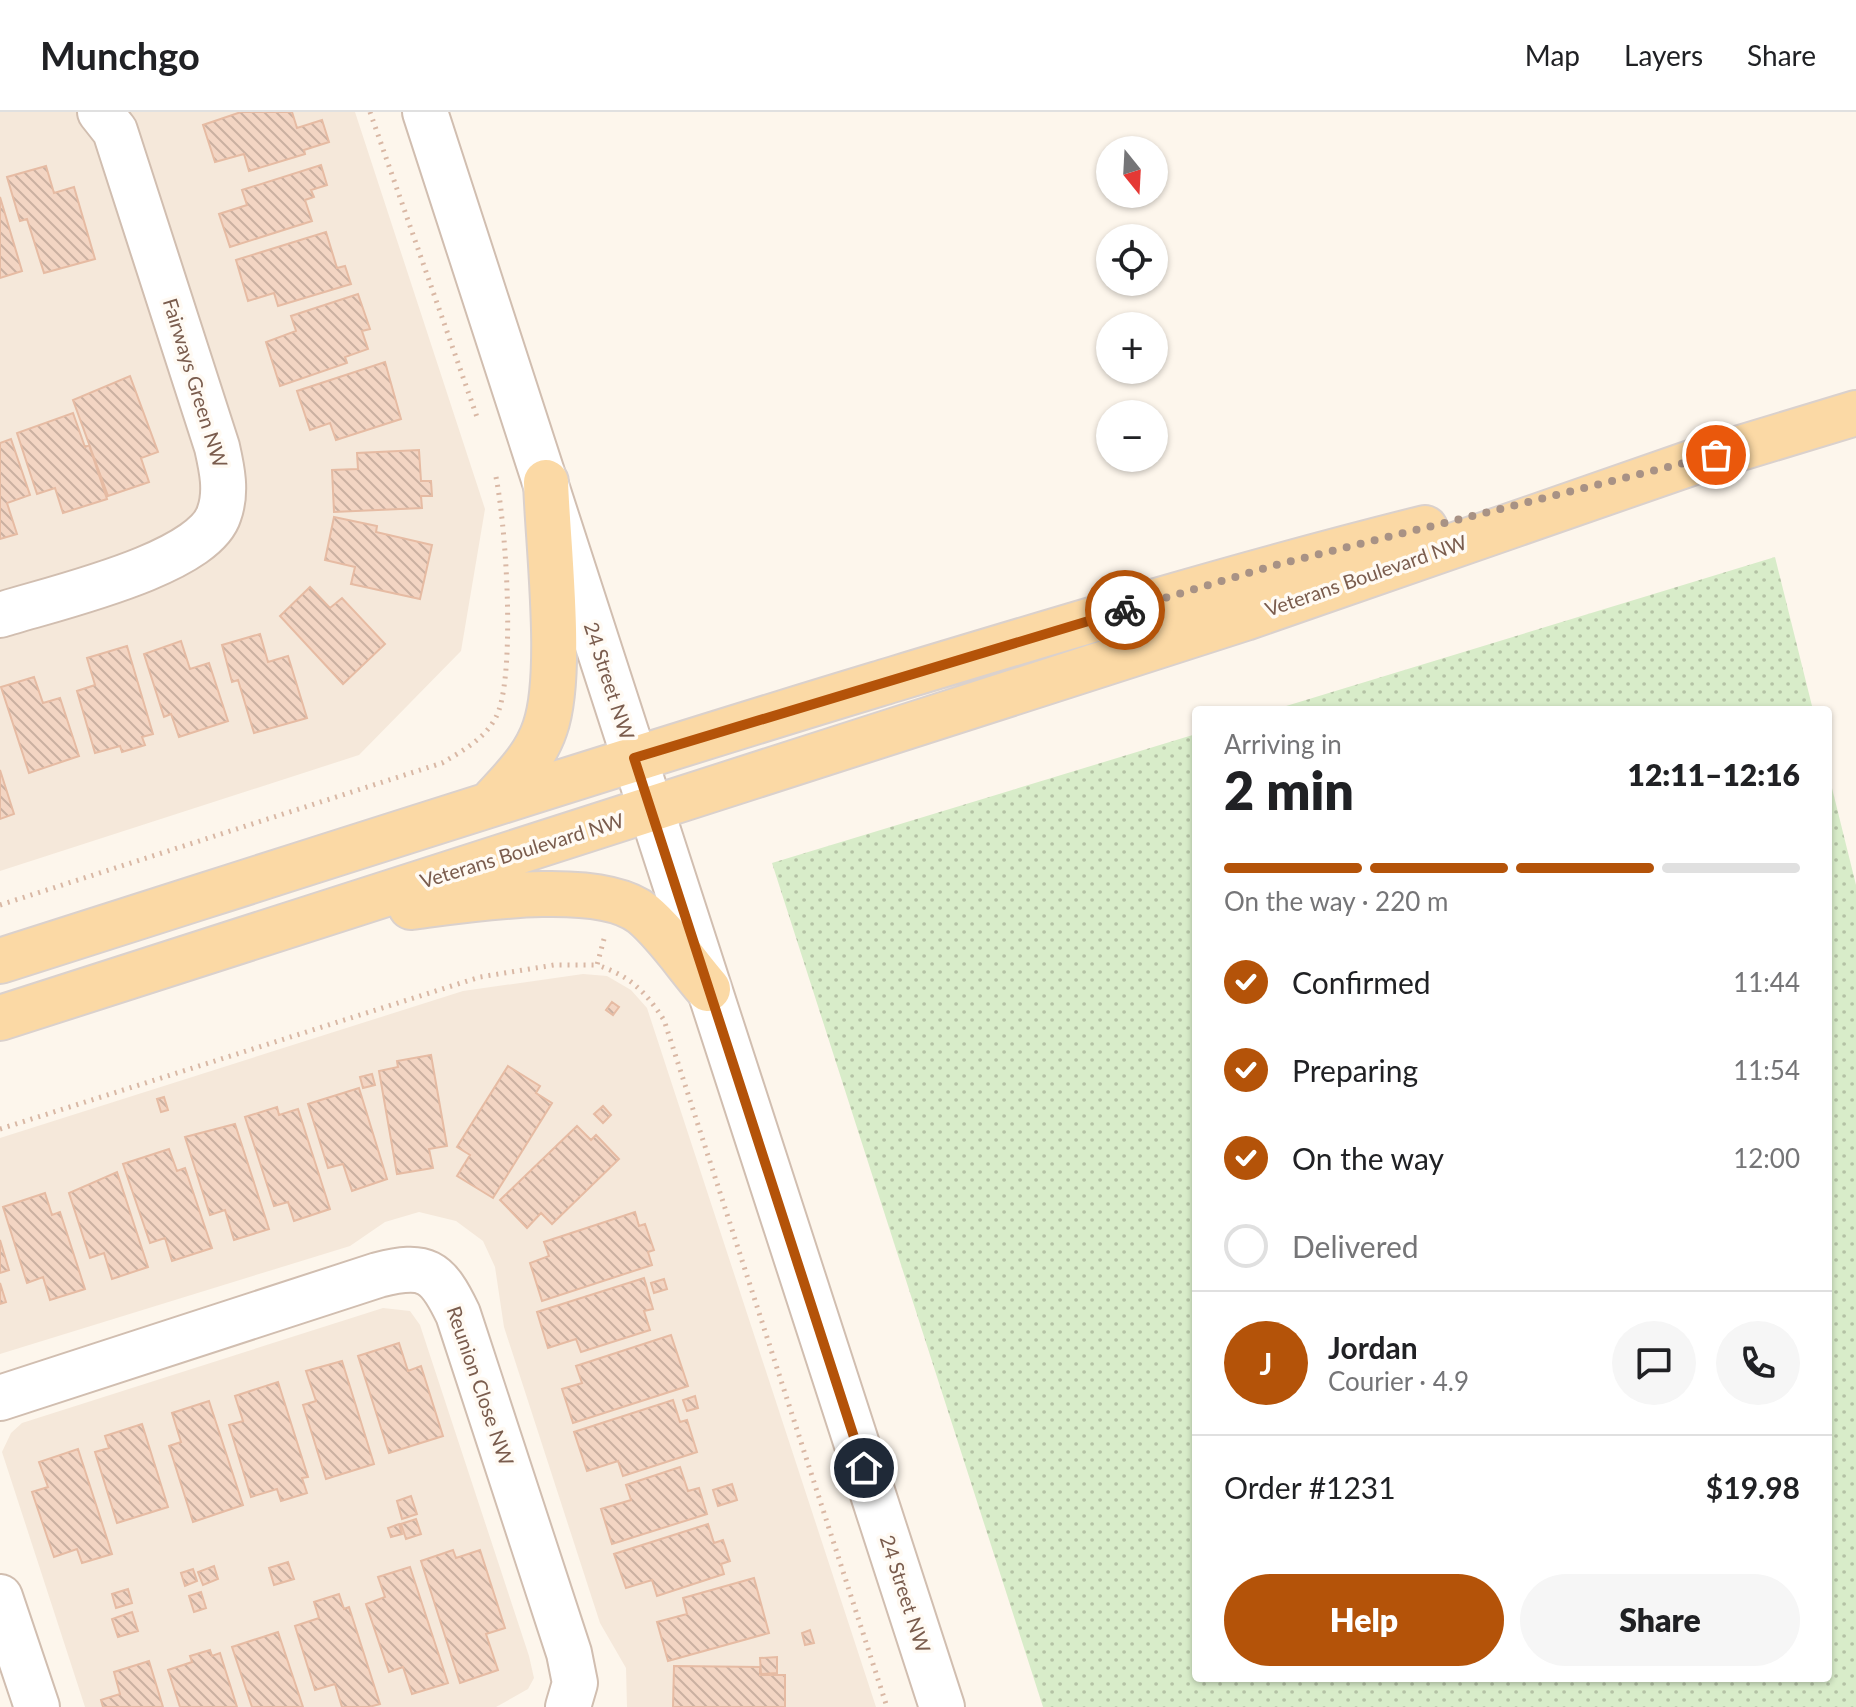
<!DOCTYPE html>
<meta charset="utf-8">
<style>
body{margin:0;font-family:Lato,sans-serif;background:#f6f6f6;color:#202124;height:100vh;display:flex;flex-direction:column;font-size:30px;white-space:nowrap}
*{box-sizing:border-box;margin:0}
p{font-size:26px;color:#757577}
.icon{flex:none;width:44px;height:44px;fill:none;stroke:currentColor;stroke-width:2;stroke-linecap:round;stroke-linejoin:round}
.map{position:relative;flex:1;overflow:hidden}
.details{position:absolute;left:1192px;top:594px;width:640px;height:976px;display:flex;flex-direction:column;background:#fff;border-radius:8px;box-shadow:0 2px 6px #0004}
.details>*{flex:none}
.needle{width:52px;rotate:162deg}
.tools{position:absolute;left:1096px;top:24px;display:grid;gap:16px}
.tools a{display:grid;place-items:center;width:72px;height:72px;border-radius:50%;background:#fff;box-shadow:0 2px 6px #0004;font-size:40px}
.pin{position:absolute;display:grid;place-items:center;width:68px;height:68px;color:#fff;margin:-34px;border:4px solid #fff;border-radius:50%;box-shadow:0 2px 8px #0007}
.courier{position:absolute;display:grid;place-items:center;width:80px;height:80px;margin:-40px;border:6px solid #b45309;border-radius:50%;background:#fff;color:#222;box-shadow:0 2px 10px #0007}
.headline em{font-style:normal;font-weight:800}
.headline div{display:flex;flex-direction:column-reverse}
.headline{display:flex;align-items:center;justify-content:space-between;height:136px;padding:0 32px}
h1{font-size:52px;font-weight:800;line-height:60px}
.bar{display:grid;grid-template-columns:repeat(4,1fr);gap:12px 8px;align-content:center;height:96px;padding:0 32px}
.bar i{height:10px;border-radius:6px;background:#e0e0e0}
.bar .active{background:#b45309}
.bar p{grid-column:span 4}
.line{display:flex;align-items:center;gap:20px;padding:0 32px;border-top:2px solid #e0e0e0}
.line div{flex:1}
.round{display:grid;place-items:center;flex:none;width:84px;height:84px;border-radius:42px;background:#f6f6f6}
ol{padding:0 32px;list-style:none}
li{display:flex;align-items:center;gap:24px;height:88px}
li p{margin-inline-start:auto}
li .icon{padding:8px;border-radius:50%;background:#b45309;color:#fff;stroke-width:4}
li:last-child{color:#757577}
li i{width:44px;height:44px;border:4px solid #e0e0e0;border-radius:50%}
.action{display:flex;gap:16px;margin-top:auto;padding:16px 32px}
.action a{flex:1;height:92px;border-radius:48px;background:#b45309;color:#fff;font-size:32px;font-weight:800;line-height:92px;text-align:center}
.action a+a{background:#f6f6f6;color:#202124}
header{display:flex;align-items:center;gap:48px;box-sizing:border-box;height:112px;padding:0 40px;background:#fff;border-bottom:2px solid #e0e0e0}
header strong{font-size:38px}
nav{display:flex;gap:44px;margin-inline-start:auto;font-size:28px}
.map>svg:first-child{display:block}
.residential{fill:#f5e8da}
.grass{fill:url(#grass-dots)}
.building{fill:url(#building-back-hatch);stroke:#e6bba3;stroke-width:2}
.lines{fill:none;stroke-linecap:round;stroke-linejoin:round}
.minor-casing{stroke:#d1beb0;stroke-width:48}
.major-casing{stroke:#dad1cd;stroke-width:48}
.path{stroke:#d9b8a5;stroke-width:5;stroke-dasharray:2 6;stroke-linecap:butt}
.minor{stroke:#fff;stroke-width:44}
.major{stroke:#fbd9a5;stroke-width:44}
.done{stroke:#a89285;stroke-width:8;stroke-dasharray:0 14.4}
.route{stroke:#b45309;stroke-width:10}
.labels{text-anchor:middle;stroke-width:7;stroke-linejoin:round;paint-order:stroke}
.street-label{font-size:20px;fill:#7a5c4d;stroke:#fffaf3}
</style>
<header>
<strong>Munchgo</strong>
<nav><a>Map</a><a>Layers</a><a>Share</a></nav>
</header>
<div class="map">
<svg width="1856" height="1595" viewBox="0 0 1856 1595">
<defs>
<pattern id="grass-dots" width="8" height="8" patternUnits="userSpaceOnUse" patternTransform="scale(2)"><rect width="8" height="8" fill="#d8ecc9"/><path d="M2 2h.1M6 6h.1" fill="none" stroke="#b4c2a5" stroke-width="1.8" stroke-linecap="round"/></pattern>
<pattern id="building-back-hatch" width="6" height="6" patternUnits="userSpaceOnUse" patternTransform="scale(2)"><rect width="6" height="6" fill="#f3d5c3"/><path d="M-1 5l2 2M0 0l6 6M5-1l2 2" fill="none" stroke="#cab0a1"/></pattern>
</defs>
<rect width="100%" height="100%" fill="#fdf6ec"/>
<path class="residential" d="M0 0H355L485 397 461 539 359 643 0 759Z
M583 862 607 864 631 878 647 896 876 1595H627L626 1556 600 1511 504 1215 495 1155 483 1129 456 1109 419 1100 385 1110 350 1134 0 1242V1026L463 879Z
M383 1196 410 1199 420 1213 529 1544 534 1566 528 1577 496 1595H85L2 1340 11 1321 22 1311Z"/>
<path class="grass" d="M1775 445 1813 598H1273Z
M1196 622V1566H1828V660L1856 773V1595H1043L772 751Z"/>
<path class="building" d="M292 0 297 16 322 8 329 30 304 38 305 42 249 59 244 42 215 50 203 13 241 0Z
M321 53 327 73 311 78 314 85 305 88 312 109 230 135 219 102 247 93 242 78Z
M46 54 54 81 74 75 95 147 44 161 27 107 20 109 7 65Z
M0 85 22 159 0 166Z
M326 120 337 156 345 154 351 172 278 194 274 181 248 189 236 148Z
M358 182 370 217 362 219 368 237 345 245 347 251 280 274 266 230 296 219 291 204Z
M385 250 401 307 336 328 330 311 310 318 297 279Z
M130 264 158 340 141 346 149 370 108 384 73 288Z
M73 301 85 335 89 333 107 387 63 401 55 376 37 382 17 321Z
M11 327 30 383 7 391 17 422 0 427V331Z
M419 338 421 369H431L432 384H421L422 396 334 400 332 358 358 357 357 341Z
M334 405 377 414 376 420 432 433 420 487 351 472 355 455 325 448Z
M310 475 330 496 342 486 385 532 343 572 280 504Z
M260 522 268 550 288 544 307 606 254 621 238 568 232 570 222 533Z
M181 529 190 557 209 551 228 609 179 625 171 602 164 605 144 542Z
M127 534 153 622 142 625 145 633 122 640 120 634 95 641 77 579 95 573 87 546Z
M34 565 43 591 60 586 79 644 29 661 1 575Z
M0 658 14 702 0 707Z
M612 890 619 895 613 903 606 898Z
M431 943 447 1034 429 1037 433 1056 397 1062 379 959 398 955 397 949Z
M508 954 540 974 536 981 552 991 493 1086 457 1064 470 1043 457 1035Z
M372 962 375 973 363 976 360 965Z
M359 976 387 1067 352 1079 343 1052 328 1056 308 992Z
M164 985 168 998 161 1000 157 987Z
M603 994 611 1003 603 1011 594 1002Z
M277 995 279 1003 298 997 330 1097 294 1109 288 1090 274 1094 245 1005Z
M235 1012 269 1117 234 1128 225 1098 210 1103 185 1025Z
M577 1014 591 1028 596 1023 619 1047 552 1112 541 1101 527 1116 500 1088Z
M169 1037 177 1059 185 1056 212 1136 172 1149 165 1126 150 1131 123 1052Z
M117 1060 148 1155 112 1167 104 1141 90 1146 69 1081Z
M45 1081 52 1103 60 1100 85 1177 50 1188 43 1165 27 1171 3 1095Z
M635 1100 639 1114 645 1112 654 1138 648 1140 652 1153 542 1189 530 1151 549 1144 544 1130Z
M0 1128 9 1158 0 1161Z
M644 1166 653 1197 644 1199 650 1218 581 1240 576 1227 548 1236 537 1200Z
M664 1167 667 1177 654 1181 651 1171Z
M0 1171 6 1190 0 1192Z
M671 1223 688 1274 573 1311 562 1277 582 1271 576 1254Z
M399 1231 408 1259 421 1254 443 1324 389 1341 358 1244Z
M342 1249 374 1352 326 1367 303 1293 316 1289 306 1259Z
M278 1270 308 1365 302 1366 307 1381 281 1389 277 1377 251 1385 229 1313 243 1309 235 1284Z
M695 1284 698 1296 687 1299 683 1288Z
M673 1288 680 1310 687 1308 697 1340 623 1364 618 1349 587 1359 574 1320Z
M209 1289 243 1393 193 1410 169 1334 181 1330 172 1301Z
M142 1312 168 1395 117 1411 95 1340 109 1336 105 1324Z
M78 1337 112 1442 82 1451 77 1437 54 1445 32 1380 48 1375 39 1350Z
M680 1355 688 1379 699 1376 707 1402 612 1432 601 1397 631 1388 626 1373Z
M732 1372 737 1388 718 1394 713 1378Z
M411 1384 417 1402 402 1407 397 1389Z
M416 1407 421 1422 406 1427 401 1412Z
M399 1412 402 1422 391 1425 388 1416Z
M708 1412 714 1431 723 1428 730 1449 721 1452 724 1462 657 1484 652 1468 626 1476 614 1442Z
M453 1438 456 1446 480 1438 505 1516 486 1522 498 1558 460 1571 421 1449Z
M288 1450 294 1467 274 1473 269 1456Z
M214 1454 218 1467 203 1473 198 1460Z
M410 1455 448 1571 412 1582 403 1555 389 1560 366 1492 385 1485 378 1465Z
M193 1457 197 1469 185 1474 181 1461Z
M754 1466 769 1521 668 1549 657 1510 687 1502 683 1486Z
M128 1477 132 1491 116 1496 112 1482Z
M201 1480 206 1496 194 1500 189 1484Z
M339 1482 344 1497 349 1495 380 1592 369 1595H342L335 1572 315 1578 295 1514 319 1506 314 1490Z
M132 1500 138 1519 118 1525 112 1507Z
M810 1518 814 1531 805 1533 802 1521Z
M278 1520 303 1595H252L232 1535Z
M210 1538 212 1544 220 1541 237 1595H180L168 1558 192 1550 190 1544Z
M777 1545V1561L761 1562 760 1546Z
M149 1549 163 1595H103L101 1588 120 1582 114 1560Z
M674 1554 760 1555V1563H785V1595H673Z"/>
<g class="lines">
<g class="minor-casing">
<path id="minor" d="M425 0 942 1595
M0 503C50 487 203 453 219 402 227 380 222 357 217 335L115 19 100 0
M0 1286 378 1163C426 1151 437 1158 458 1202L569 1541 575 1571 568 1595
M0 1485 37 1595"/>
</g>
<g class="major-casing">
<path id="major" d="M492 690C513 667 535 646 545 616 564 562 548 432 546 370
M411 795C465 788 599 766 643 802 667 822 687 853 708 877
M0 849C292 756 584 661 878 572 1060 517 1241 462 1425 416
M0 906 1245 506 1691 351 1856 301"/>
</g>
<path class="path" d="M370 0 477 305
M0 793 442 651C464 638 490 624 499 598 515 549 506 411 495 360
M604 827 597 853C630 864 645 879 664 908L887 1595
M0 1017 480 865 554 853H597"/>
<use href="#minor" class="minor"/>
<use href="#major" class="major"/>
</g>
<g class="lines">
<path class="done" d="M1125 498 1272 454 1716 343"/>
<path class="route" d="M864 1356 634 646 1125 498"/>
</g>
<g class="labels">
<g class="street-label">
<text transform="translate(195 271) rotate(73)" y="7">Fairways Green NW</text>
<text transform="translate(1366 464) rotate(-19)" y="7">Veterans Boulevard NW</text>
<text transform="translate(609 569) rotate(72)" y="7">24 Street NW</text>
<text transform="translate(522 739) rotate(-17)" y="7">Veterans Boulevard NW</text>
<text transform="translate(480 1274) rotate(71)" y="7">Reunion Close NW</text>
<text transform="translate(905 1482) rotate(72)" y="7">24 Street NW</text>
</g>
</g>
</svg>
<div class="tools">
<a><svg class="needle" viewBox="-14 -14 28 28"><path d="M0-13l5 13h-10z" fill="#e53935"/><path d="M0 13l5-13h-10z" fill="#757577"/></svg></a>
<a><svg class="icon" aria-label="locate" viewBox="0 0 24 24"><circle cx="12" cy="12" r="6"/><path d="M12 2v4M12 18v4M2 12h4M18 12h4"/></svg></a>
<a>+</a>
<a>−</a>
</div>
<div class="pin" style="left:1716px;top:343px;background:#ea580c"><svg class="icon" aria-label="bag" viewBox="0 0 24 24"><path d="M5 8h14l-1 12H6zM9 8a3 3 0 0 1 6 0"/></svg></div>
<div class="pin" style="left:864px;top:1356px;background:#1f2937"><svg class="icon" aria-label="home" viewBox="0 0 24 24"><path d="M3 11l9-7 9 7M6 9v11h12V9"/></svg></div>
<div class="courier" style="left:1125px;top:498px"><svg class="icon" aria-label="bike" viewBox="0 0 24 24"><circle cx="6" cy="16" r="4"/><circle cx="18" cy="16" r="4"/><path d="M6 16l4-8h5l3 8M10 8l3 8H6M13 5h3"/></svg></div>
<section class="details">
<div class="headline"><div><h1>2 min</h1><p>Arriving in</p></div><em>12:11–12:16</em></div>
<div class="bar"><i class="active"></i><i class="active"></i><i class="active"></i><i></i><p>On the way · 220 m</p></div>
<ol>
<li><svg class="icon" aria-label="check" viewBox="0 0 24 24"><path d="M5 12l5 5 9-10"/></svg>Confirmed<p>11:44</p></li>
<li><svg class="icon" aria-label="check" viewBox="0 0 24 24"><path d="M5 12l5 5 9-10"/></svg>Preparing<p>11:54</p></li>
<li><svg class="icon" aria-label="check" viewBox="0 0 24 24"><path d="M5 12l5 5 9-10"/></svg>On the way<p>12:00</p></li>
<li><i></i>Delivered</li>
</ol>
<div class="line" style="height:144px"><b class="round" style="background:#b45309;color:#fff">J</b><div><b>Jordan</b><p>Courier · 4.9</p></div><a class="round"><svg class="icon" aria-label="chat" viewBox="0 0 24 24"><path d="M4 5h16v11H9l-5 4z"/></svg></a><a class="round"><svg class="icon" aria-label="phone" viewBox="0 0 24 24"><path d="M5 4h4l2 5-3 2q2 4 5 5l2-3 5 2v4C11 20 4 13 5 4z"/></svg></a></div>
<div class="line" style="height:104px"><div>Order #1231</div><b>$19.98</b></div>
<div class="action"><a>Help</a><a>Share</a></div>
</section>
</div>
